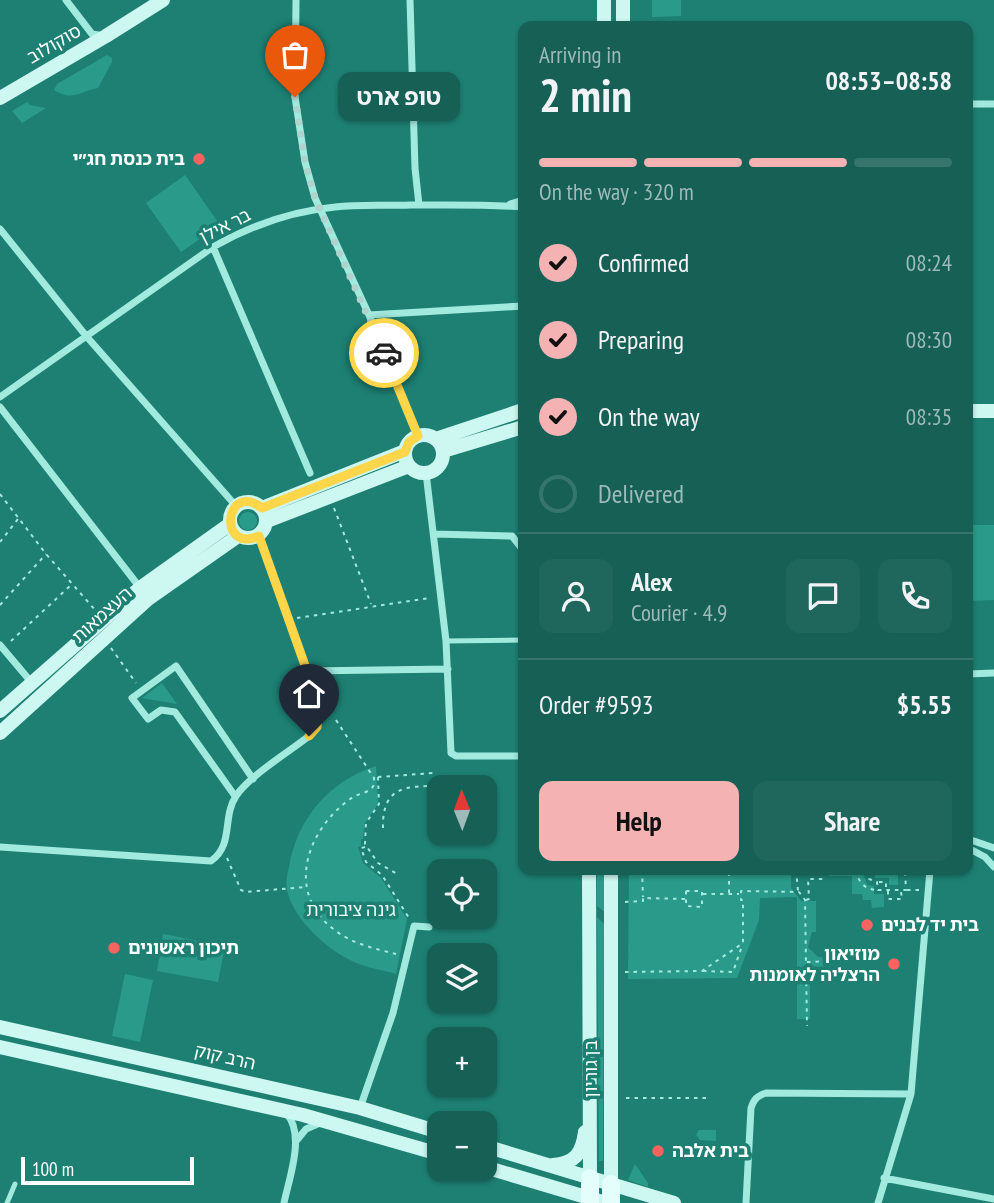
<!DOCTYPE html>
<meta charset="utf-8">
<style>
body{margin:0;font-family:"PT Sans Narrow","Noto Sans Hebrew",sans-serif;background:#1f665c;color:#f1f3f6;height:100vh;display:flex;flex-direction:column;font-size:26px;white-space:nowrap}
*{box-sizing:border-box;margin:0}
p{font-size:23px;color:#9ebbb9}
.icon{flex:none;width:38px;height:38px;fill:none;stroke:currentColor;stroke-width:2;stroke-linecap:round;stroke-linejoin:round}
.map{position:relative;flex:1;overflow:hidden}
.side{position:absolute;left:518px;top:21px;width:455px;height:854px;display:flex;flex-direction:column;background:#166056;border-radius:14px;box-shadow:0 2px 5px #0004}
.side>*{flex:none}
.needle{width:46px;rotate:359deg}
.buttons{position:absolute;left:427px;top:775px;display:grid;gap:14px}
.buttons a{display:grid;place-items:center;width:70px;height:70px;border-radius:14px;background:#166056;box-shadow:0 2px 5px #0004;font-size:35px}
.scale{position:absolute;left:21px;bottom:18px;width:173px;box-sizing:border-box;padding-left:7px;border:4px solid #fff;border-top:0;font-size:19px;line-height:24px;white-space:nowrap;color:#fff;-webkit-text-stroke:5px #1d8073;paint-order:stroke}
.pin{position:absolute;display:grid;place-items:center;width:60px;height:60px;color:#fff;margin:-72px -30px;border-radius:50% 50% 50% 0;rotate:-45deg;box-shadow:0 0 7px #0007}
.pin .icon{rotate:45deg}
.courier{position:absolute;display:grid;place-items:center;width:70px;height:70px;margin:-35px;border:5px solid #ffd54a;border-radius:50%;background:#fff;color:#222;box-shadow:0 2px 9px #0007}
.bubble{position:absolute;height:49px;border-radius:14px;background:#166056;box-shadow:0 2px 5px #0004;font-size:23px;font-weight:700;line-height:49px;text-align:center}
.overview em{font-style:normal;font-weight:700}
.overview div{display:flex;flex-direction:column-reverse}
.overview{display:flex;align-items:center;justify-content:space-between;height:119px;padding:0 21px}
h1{font-size:46px;font-weight:700;line-height:52px}
.bar{display:grid;grid-template-columns:repeat(4,1fr);gap:10px 7px;align-content:center;height:84px;padding:0 21px}
.bar i{height:9px;border-radius:5px;background:#35756c}
.bar .on{background:#f4b2b2}
.bar p{grid-column:span 4}
.line{display:flex;align-items:center;gap:18px;padding:0 21px;border-top:2px solid #35756c}
.line div{flex:1}
.round{display:grid;place-items:center;flex:none;width:74px;height:74px;border-radius:14px;background:#1f665c}
ol{padding:0 21px;list-style:none}
li{display:flex;align-items:center;gap:21px;height:77px}
li p{margin-inline-start:auto}
li .icon{padding:7px;border-radius:50%;background:#f4b2b2;color:#111;stroke-width:4}
li:last-child{color:#9ebbb9}
li i{width:38px;height:38px;border:4px solid #35756c;border-radius:50%}
.button{display:flex;gap:14px;margin-top:auto;padding:14px 21px}
.button a{flex:1;height:80px;border-radius:14px;background:#f4b2b2;color:#111;font-size:28px;font-weight:700;line-height:80px;text-align:center}
.button a+a{background:#1f665c;color:#f1f3f6}
.map>svg:first-child{display:block}
.green{fill:#2a9b8a}
.lines{fill:none;stroke-linecap:round;stroke-linejoin:round}
.path{stroke:#a2e9de;stroke-width:2;stroke-dasharray:3.5 5;stroke-linecap:butt}
.lane{stroke:#a2e9de;stroke-width:5}
.street{stroke:#a2e9de;stroke-width:7}
.secondary{stroke:#cdf7f1;stroke-width:14}
.primary{stroke:#e4fefc;stroke-width:18}
.done{stroke:#b0d3ce;stroke-width:7;stroke-dasharray:0 12.6}
.route{stroke:#ffd54a;stroke-width:9}
.poi-dot{fill:#f86360;stroke:#1d8073;stroke-width:2.5}
.labels{text-anchor:middle;stroke-width:7;stroke-linejoin:round;paint-order:stroke}
.street-label{font-size:18px;fill:#fff;stroke:#1d8073}
.poi-label{font-size:18px;font-weight:bold;fill:#fff;stroke:#1d8073;text-anchor:start}
.park-label{font-size:18px;fill:#ebfcf9;stroke:#1d8073}
</style>
<div class="map">
<svg width="994" height="1203" viewBox="0 0 994 1203">
<rect width="100%" height="100%" fill="#1d8073"/>
<path class="green" d="M652 0H681V16L652 17Z
M107 55 112 58V62L98 88C80 91 73 102 54 90L57 84Z
M27 102 30 105 46 108 22 123 12 111Z
M185 175 220 225 181 252 146 203Z
M239 521a9 9 0 1 1 18 0a9 9 0 1 1-18 0Z
M968 525H994V600L968 601Z
M162 683 177 704 142 698Z
M376 766 378 804 365 823 363 839H361V846L358 847 363 863 381 878 407 919 396 974C383 970 367 968 354 962 328 950 297 923 288 894 285 886 287 875 289 867 297 819 329 781 376 766Z
M597 870H606V913L597 906Z
M629 870H791V888L801 901H816V932H812L808 947 818 957H831V967H810V1019H797V897L760 898 759 920 737 978 628 979Z
M829 870H860V875H864L867 885 874 886V894H884V907L872 908 871 900H863L862 894H852V876H829Z
M875 872H898V885H889V878H875Z
M597 917 604 924 603 1161H599Z
M163 934 225 946 218 982 157 971Z
M125 974 153 980 140 1042 112 1036Z
M699 1130H716V1141L700 1140 696 1135Z
M635 1164 648 1183V1187L628 1180Z"/>
<g class="lines">
<path class="path" d="M0 494 46 554 96 611
M334 508 371 604
M0 542 18 519
M0 605 46 554
M297 618 430 598
M11 641 71 585
M111 648 136 683
M336 720 374 778C374 782 375 784 372 788 367 793 358 794 353 797 347 801 341 806 336 811 301 846 291 899 336 931 353 944 376 949 396 954
M378 777 379 804 366 823 365 844 378 863 397 874
M378 777 434 773
M383 828C382 785 407 786 441 786
M365 847 361 848 366 862 382 875 409 918
M227 858 241 890 246 892 305 887
M642 870 643 897
M796 870 798 891
M856 870C858 882 865 890 878 890
M869 870V879L877 882 878 890H906L905 870
M879 882H886V890
M907 890H919
M686 891H702V907L686 906Z
M888 891V899H902L901 892
M729 893V870
M703 894H739
M806 900 809 899 808 879H823V870
M625 902 643 901V898L686 899
M807 962 837 961
M703 971 733 972 742 946
M625 972 702 971 743 943V900H741V891L799 892 805 900 807 1026
M626 1098H709"/>
<path class="lane" d="M446 641 523 640
M7 1203 15 1184"/>
<path class="street" d="M66 0 92 34 105 36
M296 0 295 97 305 162 315 198 369 315 418 436
M410 0 415 168 419 205
M968 104H994
M510 204 523 200
M0 229 87 337 236 506
M213 247 310 473
M369 315 523 306
M0 397 213 247C250 226 293 211 335 207 360 204 385 206 410 205 448 205 486 204 523 207
M0 407 141 589
M426 473 446 641 451 753 456 756H523
M434 534 512 536 523 550
M259 536 307 671
M0 645 32 683
M968 674 994 673
M235 796 175 712 161 710 148 719 132 698 176 666 253 779
M968 839 994 848
M0 847 211 861C234 845 222 817 236 796 249 776 289 752 309 736L317 727 318 714 307 671 448 669
M968 848 985 857 994 867
M360 1108 393 1013 414 926 429 927
M297 1140 306 1129 320 1123
M884 1178 994 1199
M284 1203C289 1178 306 1134 286 1113
M746 1203 751 1108C754 1099 757 1096 766 1093L911 1094
M878 1203 911 1094 930 870"/>
<path class="secondary" d="M604 26V0
M623 26V0
M0 98 106 36 163 0
M968 411H994
M405 454a19 19 0 1 1 38 0a19 19 0 1 1-38 0Z
M436 439 523 410
M443 451 523 427
M230 520a18 18 0 1 1 36 0a18 18 0 1 1-36 0Z
M262 508 405 451
M267 521 409 466
M0 711 140 588 230 524
M0 733 148 599 238 536
M589 870 590 1178
M611 870V1184
M0 1027 360 1108 439 1132
M0 1047 303 1115 439 1154
M485 1146 674 1203
M553 1165C575 1163 582 1154 585 1132
M485 1167 606 1203"/>
<path class="primary" d="M590 1203V1178
M611 1203V1184"/>
</g>
<g class="lines">
<path class="done" d="M295 97 305 162 315 198 384 353"/>
<path class="route" d="M309 736 317 727 318 714 307 671 259 536C217 554 225 480 262 508L405 452 409 442 418 436 384 353"/>
</g>
<g class="poi-dot">
<circle cx="199" cy="159" r="7"/>
<circle cx="867" cy="925" r="7"/>
<circle cx="114" cy="948" r="7"/>
<circle cx="894" cy="964" r="7"/>
<circle cx="658" cy="1151" r="7"/>
</g>
<g class="labels">
<g class="street-label">
<text transform="translate(54 44) rotate(-30)" y="6">סוקולוב</text>
<text transform="translate(225 226) rotate(-27)" y="6">בר אילן</text>
<text transform="translate(102 615) rotate(-42)" y="6">העצמאות</text>
<text transform="translate(225 1057) rotate(13)" y="6">הרב קוק</text>
<text transform="translate(591 1069) rotate(-90)" y="6">בן גוריון</text>
</g>
<g class="poi-label">
<text x="185" y="165" text-anchor="end">בית כנסת חג״י</text>
<text x="881" y="931">בית יד לבנים</text>
<text x="128" y="954">תיכון ראשונים</text>
<text x="880" y="960" text-anchor="end">מוזיאון<tspan x="880" dy="21">הרצליה לאומנות</tspan></text>
<text x="672" y="1157">בית אלבה</text>
</g>
<g class="park-label">
<text x="351" y="916">גינה ציבורית</text>
</g>
</g>
</svg>
<div class="buttons">
<a><svg class="needle" viewBox="-14 -14 28 28"><path d="M0-13l5 13h-10z" fill="#e53935"/><path d="M0 13l5-13h-10z" fill="#9ebbb9"/></svg></a>
<a><svg class="icon" aria-label="locate" viewBox="0 0 24 24"><circle cx="12" cy="12" r="6"/><path d="M12 2v4M12 18v4M2 12h4M18 12h4"/></svg></a>
<a><svg class="icon" aria-label="layers" viewBox="0 0 24 24"><path d="M12 4l9 5-9 5-9-5zM3 14l9 5 9-5"/></svg></a>
<a>+</a>
<a>−</a>
</div>
<div class="scale">100 m</div>
<div class="pin" style="left:295px;top:97px;background:#ea580c"><svg class="icon" aria-label="bag" viewBox="0 0 24 24"><path d="M5 8h14l-1 12H6zM9 8a3 3 0 0 1 6 0"/></svg></div>
<div class="pin" style="left:309px;top:736px;background:#1f2937"><svg class="icon" aria-label="home" viewBox="0 0 24 24"><path d="M3 11l9-7 9 7M6 9v11h12V9"/></svg></div>
<div class="courier" style="left:384px;top:353px"><svg class="icon" aria-label="car" viewBox="0 0 24 24"><path d="M5 17H2v-5l4-1 3-4h7l3 4 3 1v5h-3M9 17h6M6 11h13"/><circle cx="7" cy="17" r="2"/><circle cx="17" cy="17" r="2"/></svg></div>
<div class="bubble" style="left:338px;top:72px;width:122px">טופ ארט</div>
<section class="side">
<div class="overview"><div><h1>2 min</h1><p>Arriving in</p></div><em>08:53–08:58</em></div>
<div class="bar"><i class="on"></i><i class="on"></i><i class="on"></i><i></i><p>On the way · 320 m</p></div>
<ol>
<li><svg class="icon" aria-label="check" viewBox="0 0 24 24"><path d="M5 12l5 5 9-10"/></svg>Confirmed<p>08:24</p></li>
<li><svg class="icon" aria-label="check" viewBox="0 0 24 24"><path d="M5 12l5 5 9-10"/></svg>Preparing<p>08:30</p></li>
<li><svg class="icon" aria-label="check" viewBox="0 0 24 24"><path d="M5 12l5 5 9-10"/></svg>On the way<p>08:35</p></li>
<li><i></i>Delivered</li>
</ol>
<div class="line" style="height:126px"><a class="round"><svg class="icon" aria-label="person" viewBox="0 0 24 24"><circle cx="12" cy="8" r="4"/><path d="M4 21q1-7 8-7t8 7"/></svg></a><div><b>Alex</b><p>Courier · 4.9</p></div><a class="round"><svg class="icon" aria-label="chat" viewBox="0 0 24 24"><path d="M4 5h16v11H9l-5 4z"/></svg></a><a class="round"><svg class="icon" aria-label="phone" viewBox="0 0 24 24"><path d="M5 4h4l2 5-3 2q2 4 5 5l2-3 5 2v4C11 20 4 13 5 4z"/></svg></a></div>
<div class="line" style="height:91px"><div>Order #9593</div><b>$5.55</b></div>
<div class="button"><a>Help</a><a>Share</a></div>
</section>
</div>
